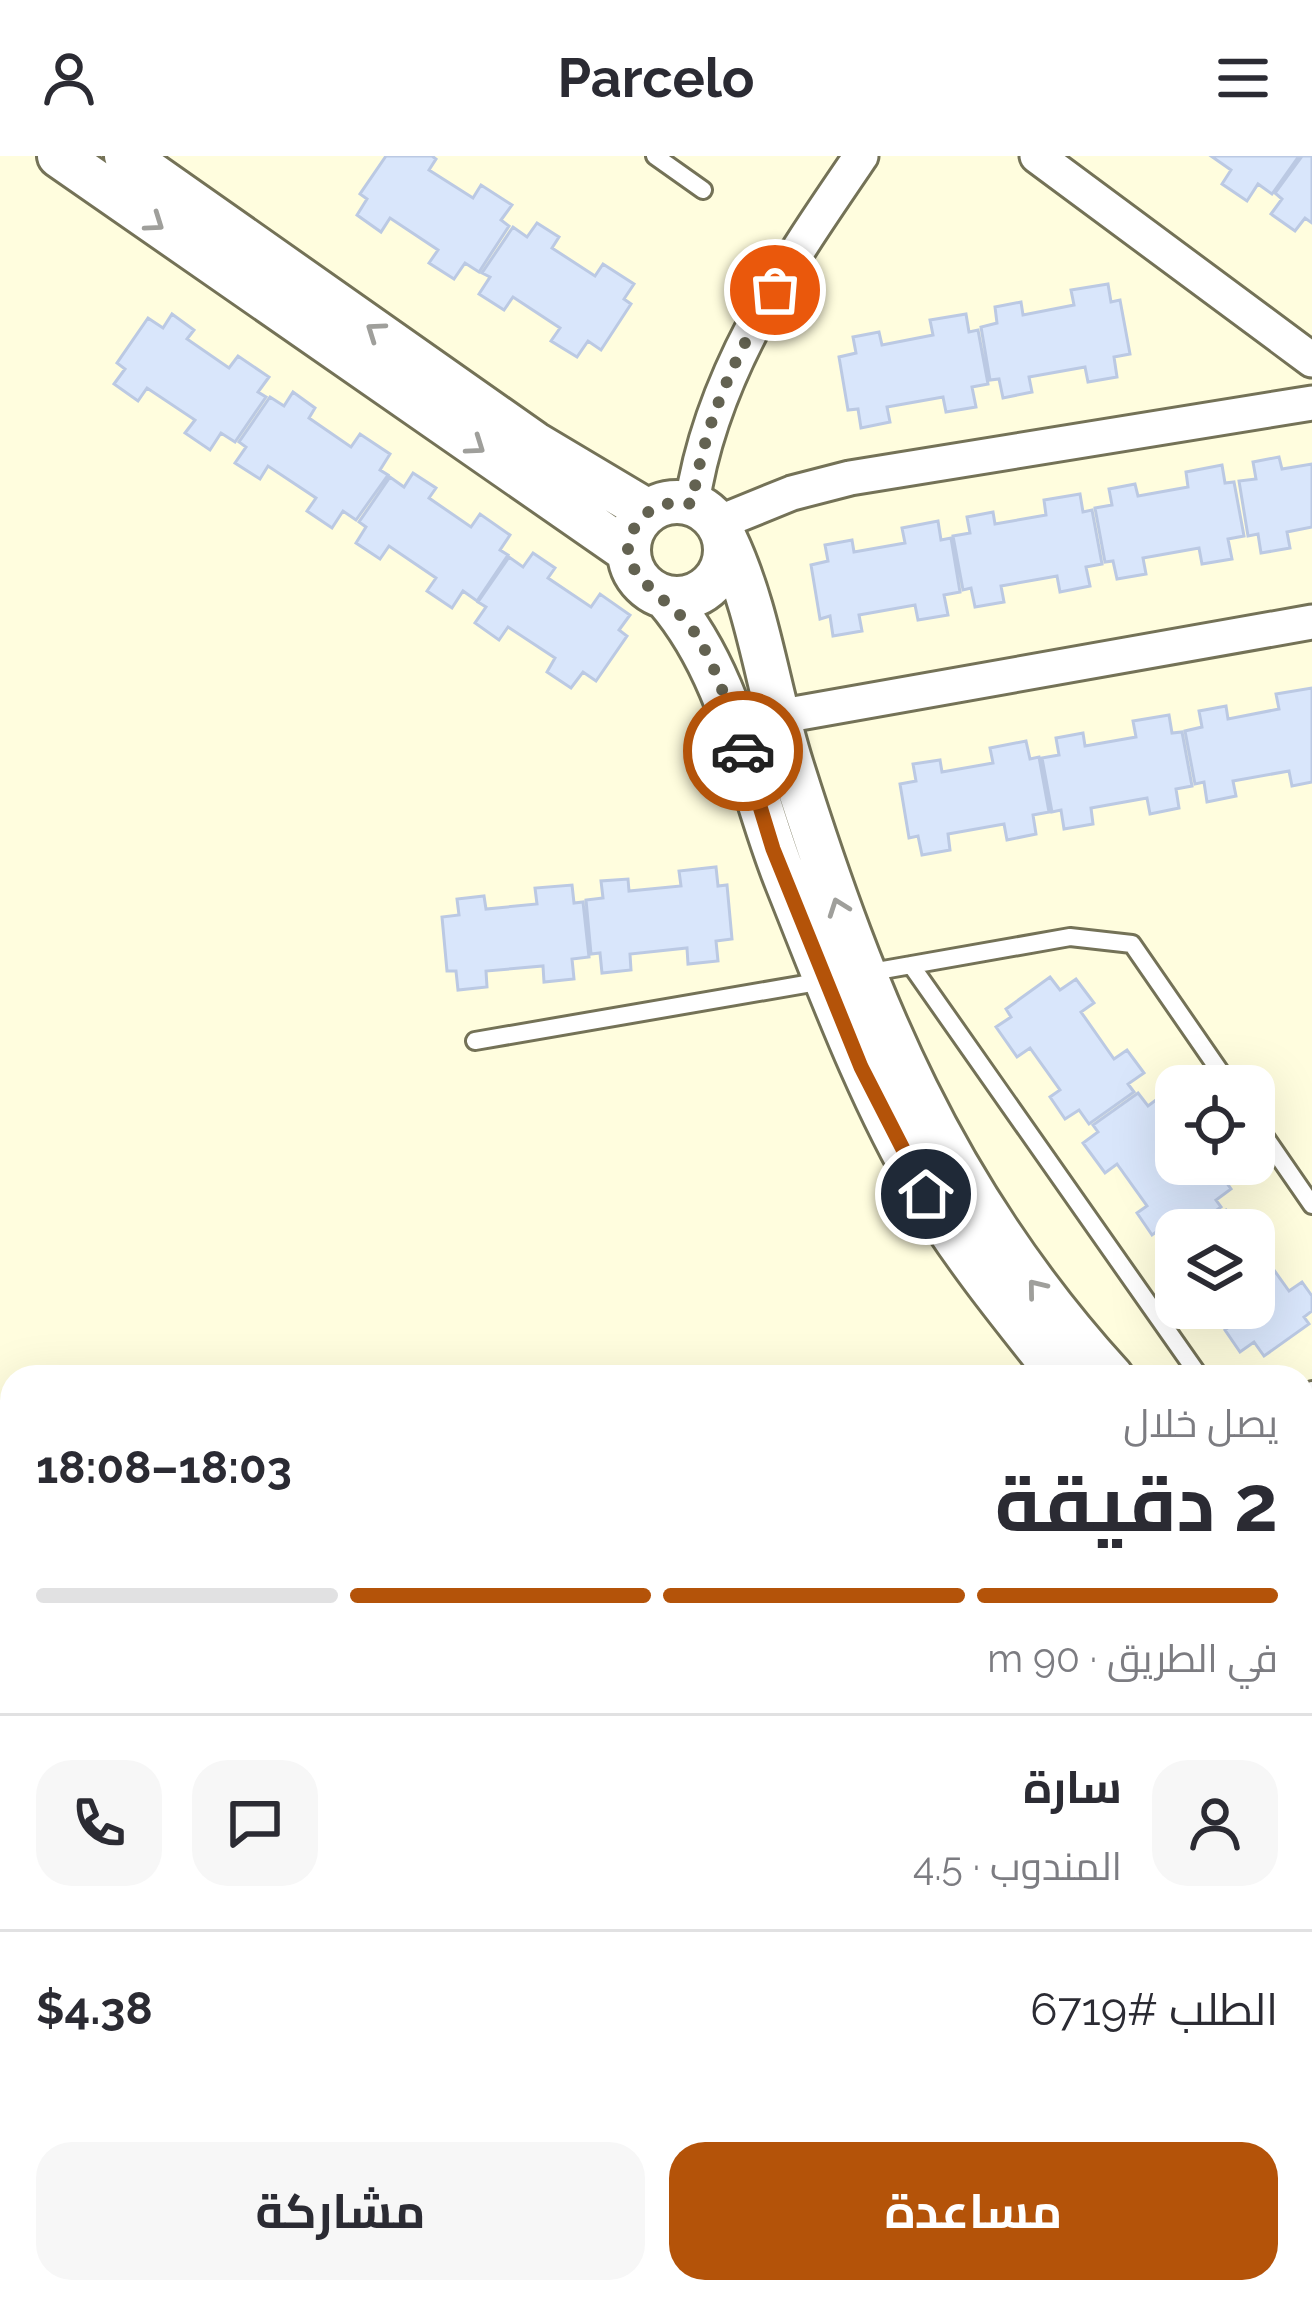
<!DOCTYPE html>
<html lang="ar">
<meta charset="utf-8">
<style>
body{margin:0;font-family:Raleway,Cairo,sans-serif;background:#f7f7f7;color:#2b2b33;direction:rtl;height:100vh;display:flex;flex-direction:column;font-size:45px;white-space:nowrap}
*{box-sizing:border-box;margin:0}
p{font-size:39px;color:#7c7c81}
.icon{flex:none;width:66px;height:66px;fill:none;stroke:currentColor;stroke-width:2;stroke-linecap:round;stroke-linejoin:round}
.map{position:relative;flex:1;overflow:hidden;direction:ltr}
.panel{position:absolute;left:0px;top:1209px;width:1314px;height:939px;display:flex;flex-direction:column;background:#fff;border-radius:36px 36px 0 0;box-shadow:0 12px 48px #0002;direction:rtl}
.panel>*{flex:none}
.tools{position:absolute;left:1155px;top:909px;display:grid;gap:24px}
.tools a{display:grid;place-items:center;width:120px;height:120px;border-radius:24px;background:#fff;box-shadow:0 12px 48px #0002;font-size:60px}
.pin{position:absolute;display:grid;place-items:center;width:102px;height:102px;color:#fff;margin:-51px;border:6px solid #fff;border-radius:50%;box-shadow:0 3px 12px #0007}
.courier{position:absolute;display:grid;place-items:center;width:120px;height:120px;margin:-60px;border:9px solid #b45309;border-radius:50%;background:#fff;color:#222;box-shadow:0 3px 15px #0007}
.summary em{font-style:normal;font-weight:700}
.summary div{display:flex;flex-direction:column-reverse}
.summary{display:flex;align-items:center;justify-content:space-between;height:204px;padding:0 36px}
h1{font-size:78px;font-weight:700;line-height:90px}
.bar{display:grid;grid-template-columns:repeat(4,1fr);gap:18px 12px;align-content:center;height:144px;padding:0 36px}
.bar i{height:15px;border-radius:9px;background:#e1e1e2}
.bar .selected{background:#b45309}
.bar p{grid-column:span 4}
.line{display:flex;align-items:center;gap:30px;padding:0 36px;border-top:3px solid #e1e1e2}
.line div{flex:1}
.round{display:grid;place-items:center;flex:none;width:126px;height:126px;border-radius:36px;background:#f7f7f7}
.button{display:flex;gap:24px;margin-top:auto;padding:24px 36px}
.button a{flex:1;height:138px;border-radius:36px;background:#b45309;color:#fff;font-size:48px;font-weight:700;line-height:138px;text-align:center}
.button a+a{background:#f7f7f7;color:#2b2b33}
header{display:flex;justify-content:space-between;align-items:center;height:156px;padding:0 36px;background:#fff;font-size:54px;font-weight:700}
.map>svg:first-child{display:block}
.building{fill:#d9e6fb;stroke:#bbc9e3;stroke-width:3}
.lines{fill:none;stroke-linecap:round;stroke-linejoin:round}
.service-casing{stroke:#747257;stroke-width:22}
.minor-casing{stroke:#747257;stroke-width:39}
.tertiary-casing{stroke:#747257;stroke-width:48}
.service{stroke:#fff;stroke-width:16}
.minor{stroke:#fff;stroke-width:33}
.tertiary{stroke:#fff;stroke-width:42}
.oneway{stroke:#9f9f9b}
.done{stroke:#636251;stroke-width:12;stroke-dasharray:0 21.6}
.route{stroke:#b45309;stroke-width:15}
</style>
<header><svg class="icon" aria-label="menu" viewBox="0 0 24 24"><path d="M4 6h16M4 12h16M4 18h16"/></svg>Parcelo<svg class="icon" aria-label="person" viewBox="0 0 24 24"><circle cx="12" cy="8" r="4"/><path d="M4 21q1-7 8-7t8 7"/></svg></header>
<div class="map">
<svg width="1312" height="2147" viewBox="0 0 1312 2147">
<rect width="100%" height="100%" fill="#fffdde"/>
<path class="building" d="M386 0H432L436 3 429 14 473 42 481 29 512 49 501 64 509 70 479 116 465 107 454 123 429 107 438 94 390 62 381 76 357 59 367 43 360 38Z
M1211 0H1299L1272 38 1258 28 1247 45 1222 28 1231 14Z
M1302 0H1312V67L1305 62 1295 75 1271 58 1282 43 1275 37Z
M537 67 559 81 552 92 595 120 603 108 634 128 624 143 631 148 601 194 588 185 577 201 551 185 560 172 513 141 504 154 479 138 490 121 482 117 513 71 527 81Z
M1108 128 1111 146 1120 144 1130 198 1114 201 1117 221 1088 226 1085 211 1029 221 1032 236 1003 242 999 223 990 224 981 171 997 167 995 151 1021 146 1023 159 1074 149 1071 134Z
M172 158 194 174 187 183 229 212 238 200 269 221 258 236 266 241 235 286 221 277 210 294 185 277 195 264 147 232 138 245 114 228 125 213 117 207 148 162 163 172Z
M966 158 969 176 978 174 988 228 972 231 976 251 946 256 943 241 887 251 890 266 861 272 858 253 848 254 839 201 856 197 853 181 879 176 882 189 933 179 930 164Z
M293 236 315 252 309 262 351 291 360 278 390 298 380 314 388 319 356 364 343 355 332 372 307 355 316 342 268 310 260 323 235 307 246 291 239 286 270 241 284 250Z
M1279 301 1282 313 1312 308V371L1287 376 1290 392 1261 397 1258 378 1248 380 1239 325 1256 323 1253 306Z
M1222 309 1225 327 1234 326 1244 380 1228 383 1232 403 1202 408 1199 392 1143 402 1146 418 1117 423 1113 405 1105 406 1095 352 1112 349 1109 333 1135 328 1138 340 1188 331 1186 316Z
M413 317 436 332 429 342 471 371 480 358 510 379 500 394 508 399 477 445 463 435 452 452 427 435 436 422 389 390 380 403 356 387 366 371 359 366 390 321 404 331Z
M1080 338 1083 356 1092 354 1102 408 1086 411 1090 430 1060 436 1057 420 1001 430 1004 446 975 451 971 432 963 434 953 380 970 377 967 361 993 356 995 368 1046 359 1044 344Z
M938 365 941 384 951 382 960 436 944 439 948 459 918 464 915 449 859 459 862 475 833 480 830 460 820 463 811 409 828 405 825 389 852 384 854 396 905 387 902 372Z
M533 397 555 412 548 422 591 451 600 438 630 459 619 474 627 480 596 525 583 516 571 532 547 516 555 502 508 471 499 484 475 467 486 451 478 446 509 401 523 411Z
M1312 532V626L1292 630 1289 615 1233 625 1236 640 1207 646 1204 626 1195 628 1185 575 1202 571 1199 555 1226 550 1228 563 1279 553 1276 538Z
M1169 559 1172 577 1182 576 1192 630 1176 633 1179 652 1150 658 1147 642 1091 652 1093 668 1064 673 1061 654 1052 656 1042 602 1059 599 1056 582 1083 577 1085 590 1136 581 1133 565Z
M1026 585 1030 603 1039 601 1049 656 1033 659 1036 678 1007 684 1004 668 948 678 950 694 922 699 918 680 909 682 900 628 916 625 913 608 940 604 942 616 993 607 990 592Z
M716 711 718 730 727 729 732 783 716 785 718 805 688 808 687 792 630 798 631 814 602 817 600 797 591 798 586 744 603 742 601 725 628 723 629 735 681 730 679 715Z
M572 729 574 747 583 746 589 801 572 803 574 823 544 826 543 810 486 815 487 831 458 834 456 815H447L442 761 459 759 457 743 484 740 486 753 537 748 535 732Z
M1050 821 1060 834 1076 823 1094 847 1081 856 1114 903 1127 894 1144 917 1128 928 1134 936 1089 968 1079 954 1065 963 1050 941 1060 934 1030 892 1017 901 996 871 1011 861 1006 853Z
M1138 937 1148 950 1164 938 1176 955V966L1168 972 1176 983V1008H1194L1202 1018 1214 1009 1231 1033 1216 1044 1221 1051 1189 1074H1176V1083L1166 1069 1152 1079 1137 1057 1147 1050 1117 1008 1105 1017 1083 987 1098 976 1093 969Z
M1226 1054 1235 1067 1251 1055 1269 1079 1256 1089 1289 1135 1302 1126 1312 1140V1155L1304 1161 1309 1168 1264 1200 1254 1186 1240 1196 1225 1174 1235 1166 1225 1152H1254V1074H1197Z
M1312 1757V1787L1306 1788 1302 1759Z"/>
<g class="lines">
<g class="service-casing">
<path id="service" d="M655 0 703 34
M911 809 1200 1221
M866 817 1070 781 1132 788 1230 930
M475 885 823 825
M1254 965 1312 1049
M1302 1240 1312 1234
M1302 1346 1312 1353"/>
</g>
<g class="minor-casing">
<path id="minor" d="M1037 0 1312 204
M692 348C711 217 788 107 861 0
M718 367 792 337 850 322 1312 247
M777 561 1312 466
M12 1819V1821
M1302 1938 1312 1943
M611 2136 612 2147
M59 2147 67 2136"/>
</g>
<g class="tertiary-casing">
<path id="tertiary" d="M59 0 629 396
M126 0 534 287 648 355
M629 394a48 48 0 1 1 96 0a48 48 0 1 1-96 0Z
M725 382C759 453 768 535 792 610 866 844 944 1037 1112 1221
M666 442C735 522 748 631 787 727 829 832 868 939 925 1036 964 1101 1014 1162 1061 1221
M1302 1415 1312 1425
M1302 1470 1312 1479"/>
</g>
<use href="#service" class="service"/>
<use href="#minor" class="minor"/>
<use href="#tertiary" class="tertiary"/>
</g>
<defs><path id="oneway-chevron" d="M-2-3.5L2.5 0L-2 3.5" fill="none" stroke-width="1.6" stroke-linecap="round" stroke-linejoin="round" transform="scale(3)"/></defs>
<g class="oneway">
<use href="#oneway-chevron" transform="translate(155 67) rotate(35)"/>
<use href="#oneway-chevron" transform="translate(375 175) rotate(-145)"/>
<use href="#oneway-chevron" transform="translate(476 290) rotate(35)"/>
<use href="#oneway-chevron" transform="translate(838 751) rotate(-110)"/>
<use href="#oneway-chevron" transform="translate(1036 1132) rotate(-129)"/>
</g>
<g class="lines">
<path class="done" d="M743 595C729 555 717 509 693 474 670 440 599 412 641 363 655 347 672 345 692 348 704 269 733 202 775 134"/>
<path class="route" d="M743 595 773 693 861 911 926 1038"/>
</g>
</svg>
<div class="tools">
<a><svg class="icon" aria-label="locate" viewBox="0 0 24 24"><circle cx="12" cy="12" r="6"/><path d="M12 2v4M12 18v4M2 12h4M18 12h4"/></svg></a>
<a><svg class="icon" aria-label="layers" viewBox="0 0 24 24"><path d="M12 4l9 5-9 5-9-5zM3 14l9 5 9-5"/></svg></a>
</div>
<div class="pin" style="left:775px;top:134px;background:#ea580c"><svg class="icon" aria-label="bag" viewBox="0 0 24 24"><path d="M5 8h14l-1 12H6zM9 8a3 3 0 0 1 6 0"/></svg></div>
<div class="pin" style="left:926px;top:1038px;background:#1f2937"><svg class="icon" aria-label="home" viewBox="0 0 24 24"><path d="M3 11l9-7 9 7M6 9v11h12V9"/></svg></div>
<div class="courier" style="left:743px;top:595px"><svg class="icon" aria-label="car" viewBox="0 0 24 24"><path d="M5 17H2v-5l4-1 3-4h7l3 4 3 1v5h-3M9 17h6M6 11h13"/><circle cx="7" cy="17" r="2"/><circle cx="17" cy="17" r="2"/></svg></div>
<section class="panel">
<div class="summary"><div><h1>2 دقيقة</h1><p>يصل خلال</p></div><em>18:03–18:08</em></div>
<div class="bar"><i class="selected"></i><i class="selected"></i><i class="selected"></i><i></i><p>في الطريق · 90 m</p></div>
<div class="line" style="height:216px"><a class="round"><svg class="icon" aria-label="person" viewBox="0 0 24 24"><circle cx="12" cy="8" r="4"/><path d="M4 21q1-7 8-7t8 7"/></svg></a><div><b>سارة</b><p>المندوب · 4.5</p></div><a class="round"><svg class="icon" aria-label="chat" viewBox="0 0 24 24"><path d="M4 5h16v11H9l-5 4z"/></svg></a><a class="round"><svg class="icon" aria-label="phone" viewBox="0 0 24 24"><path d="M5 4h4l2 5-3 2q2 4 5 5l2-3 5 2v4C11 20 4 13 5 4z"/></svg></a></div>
<div class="line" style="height:156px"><div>الطلب #6719</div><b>$4.38</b></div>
<div class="button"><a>مساعدة</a><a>مشاركة</a></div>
</section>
</div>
